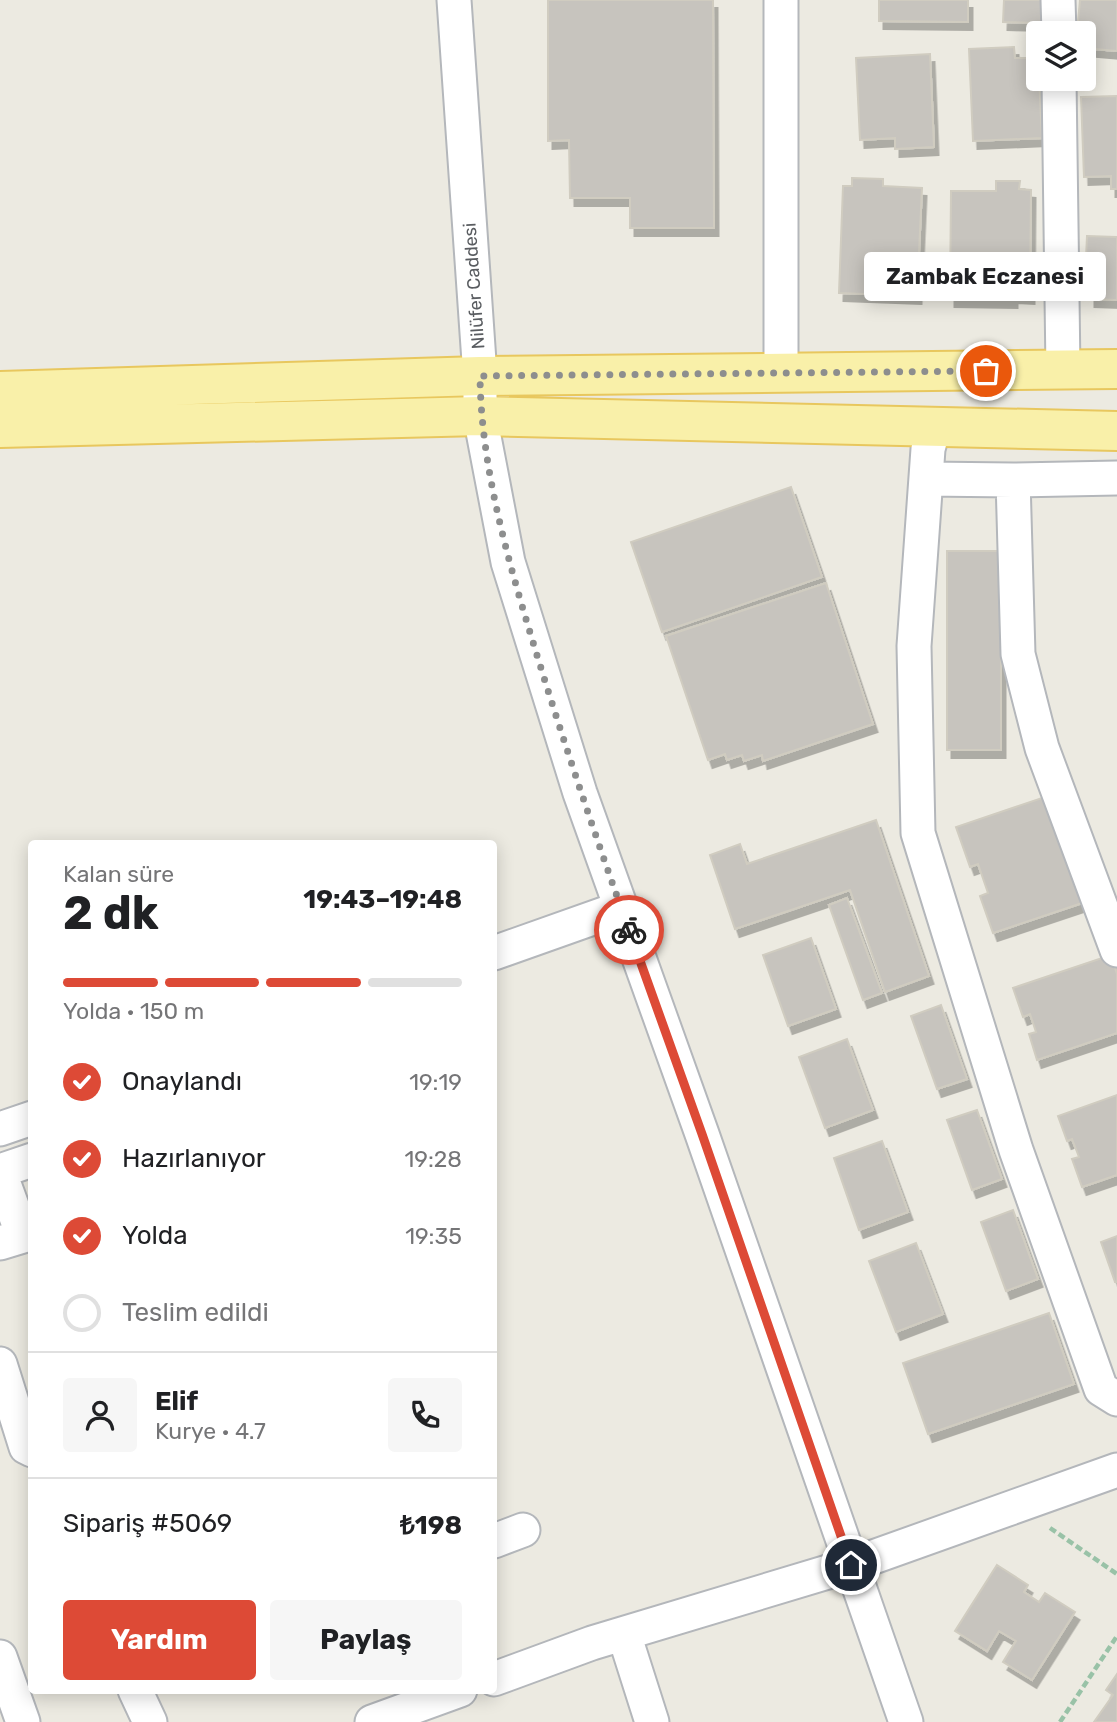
<!DOCTYPE html>
<html lang="tr">
<meta charset="utf-8">
<style>
body{margin:0;font-family:Rubik,sans-serif;background:#f6f6f6;color:#202124;height:100vh;display:flex;flex-direction:column;font-size:26px;white-space:nowrap}
*{box-sizing:border-box;margin:0}
p{font-size:23px;color:#757577}
.icon{flex:none;width:38px;height:38px;fill:none;stroke:currentColor;stroke-width:2;stroke-linecap:round;stroke-linejoin:round}
.map{position:relative;flex:1;overflow:hidden}
.side{position:absolute;left:28px;top:840px;width:469px;height:854px;display:flex;flex-direction:column;background:#fff;border-radius:7px;box-shadow:0 4px 18px #0003}
.side>*{flex:none}
.fabs{position:absolute;left:1026px;top:21px;display:grid;gap:14px}
.fabs a{display:grid;place-items:center;width:70px;height:70px;border-radius:7px;background:#fff;box-shadow:0 4px 18px #0003;font-size:35px}
.pin{position:absolute;display:grid;place-items:center;width:60px;height:60px;color:#fff;margin:-30px;border:4px solid #fff;border-radius:50%;box-shadow:0 2px 7px #0007}
.courier{position:absolute;display:grid;place-items:center;width:70px;height:70px;margin:-35px;border:5px solid #dd4a36;border-radius:50%;background:#fff;color:#222;box-shadow:0 2px 9px #0007}
.bubble{position:absolute;height:49px;border-radius:7px;background:#fff;box-shadow:0 4px 18px #0003;font-size:23px;font-weight:700;line-height:49px;text-align:center}
.summary em{font-style:normal;font-weight:700}
.summary div{display:flex;flex-direction:column-reverse}
.summary{display:flex;align-items:center;justify-content:space-between;height:119px;padding:0 35px}
h1{font-size:46px;font-weight:700;line-height:52px}
.bar{display:grid;grid-template-columns:repeat(4,1fr);gap:10px 7px;align-content:center;height:84px;padding:0 35px}
.bar i{height:9px;border-radius:5px;background:#e0e0e0}
.bar .on{background:#dd4a36}
.bar p{grid-column:span 4}
.line{display:flex;align-items:center;gap:18px;padding:0 35px;border-top:2px solid #e0e0e0}
.line div{flex:1}
.round{display:grid;place-items:center;flex:none;width:74px;height:74px;border-radius:7px;background:#f6f6f6}
ol{padding:0 35px;list-style:none}
li{display:flex;align-items:center;gap:21px;height:77px}
li p{margin-inline-start:auto}
li .icon{padding:7px;border-radius:50%;background:#dd4a36;color:#fff;stroke-width:4}
li:last-child{color:#757577}
li i{width:38px;height:38px;border:4px solid #e0e0e0;border-radius:50%}
.cta{display:flex;gap:14px;margin-top:auto;padding:14px 35px}
.cta a{flex:1;height:80px;border-radius:7px;background:#dd4a36;color:#fff;font-size:28px;font-weight:700;line-height:80px;text-align:center}
.cta a+a{background:#f6f6f6;color:#202124}
.map>svg:first-child{display:block}
.building{fill:#c7c4be;stroke:#d0ccc0;stroke-width:2;filter:url(#shadow)}
.lines{fill:none;stroke-linecap:round;stroke-linejoin:round}
.minor-casing{stroke:#b4b7bb;stroke-width:37}
.major-casing{stroke:#e8c75e;stroke-width:42}
.path{stroke:#99c2a7;stroke-width:4.5;stroke-dasharray:7 3.5;stroke-linecap:butt}
.minor{stroke:#fff;stroke-width:33}
.major{stroke:#f9f0a9;stroke-width:38}
.done{stroke:#8d8e8e;stroke-width:7;stroke-dasharray:0 12.6}
.route{stroke:#dd4a36;stroke-width:9}
.labels{text-anchor:middle;stroke-width:7;stroke-linejoin:round;paint-order:stroke}
.street-label{font-size:18px;fill:#5a5d61;stroke:#fff}
</style>
<div class="map">
<svg width="1117" height="1722" viewBox="0 0 1117 1722">
<defs>
<filter id="shadow"><feDropShadow dx="4.5" dy="8" stdDeviation="0" flood-color="#0004"/></filter>
</defs>
<rect width="100%" height="100%" fill="#eceae1"/>
<path class="building" d="M548 0H713L714 228H630V198H570L569 140 548 141Z
M879 0H968V22L879 21Z
M1004 0H1043V23L1003 22Z
M1080 0H1117V51L1083 48V33H1077Z
M1014 47 1015 58H1038L1042 138 973 141 969 49Z
M930 54 934 147 895 149V138L860 140 856 58Z
M1117 96V189H1111V176L1084 177 1081 97Z
M852 178 883 179V186L922 188 917 296 839 293 843 186H852Z
M996 181H1020L1019 189 1031 190 1030 296 1013 295V300L950 299 951 191H996Z
M1087 236 1117 237V300L1090 299V280H1085Z
M791 487 822 577 662 632 631 542Z
M947 551H1001V750H947Z
M826 583 873 724 763 761 762 755 744 761 742 755 727 760 725 754 708 760 666 636Z
M1054 794 1091 900 993 933 980 896 988 893 978 864 970 867 956 827Z
M876 820 929 976 885 992 850 890 735 929 710 855 740 844 747 864Z
M847 898 882 993 863 1000 829 905Z
M811 938 836 1009 788 1026 763 955Z
M1111 955 1117 974V1033L1037 1060 1029 1034 1036 1032 1030 1014 1023 1017 1013 988Z
M941 1005 967 1079 937 1089 911 1016Z
M847 1039 873 1110 825 1128 799 1057Z
M1117 1095V1175L1082 1187 1072 1159 1079 1157 1072 1139 1067 1141 1058 1116Z
M977 1110 1002 1179 972 1190 947 1120Z
M882 1141 908 1212 859 1230 834 1158Z
M1013 1210 1038 1279 1006 1291 981 1222Z
M1117 1236V1282H1115L1101 1242Z
M916 1243 943 1314 896 1332 869 1261Z
M1049 1313 1074 1384 928 1434 903 1363Z
M997 1565 1028 1585 1024 1592 1039 1602 1045 1593 1075 1612 1032 1680 1003 1662 1016 1641 999 1631 987 1651 955 1631Z
M1117 1674V1722H1094L1113 1695 1106 1690Z"/>
<g class="lines">
<g class="minor-casing">
<path id="minor" d="M454 0 480 376V416L508 562 580 793 702 1134 906 1722
M781 0V374
M1058 0 1059 33
M1059 79 1063 370
M934 427 928 449 914 646 918 833 1016 1150 1101 1389 1117 1399
M926 479 1013 480 1117 478
M1013 480 1018 654 1042 748 1117 950
M494 953 621 908
M0 1129 32 1118
M0 1171 32 1160
M0 1173 23 1236 0 1243
M0 1364 26 1447 32 1450
M494 1541 523 1530
M624 1634 652 1722
M0 1657 23 1722
M494 1679 592 1643 851 1565 1117 1470
M135 1690 150 1722
M372 1722 460 1690"/>
</g>
<g class="major-casing">
<path id="major" d="M0 391 480 376 1117 369
M0 428 480 416 1117 431"/>
</g>
<path class="path" d="M1050 1528 1117 1574
M1060 1722 1117 1636"/>
<use href="#minor" class="minor"/>
<use href="#major" class="major"/>
</g>
<g class="lines">
<path class="done" d="M629 930C596 838 565 746 536 652 509 564 481 469 480 376L986 371"/>
<path class="route" d="M629 930 702 1134 851 1565"/>
</g>
<g class="labels">
<g class="street-label">
<text transform="translate(474 286) rotate(-94)" y="6">Nilüfer Caddesi</text>
</g>
</g>
</svg>
<div class="fabs">
<a><svg class="icon" aria-label="layers" viewBox="0 0 24 24"><path d="M12 4l9 5-9 5-9-5zM3 14l9 5 9-5"/></svg></a>
</div>
<div class="pin" style="left:986px;top:371px;background:#ea580c"><svg class="icon" aria-label="bag" viewBox="0 0 24 24"><path d="M5 8h14l-1 12H6zM9 8a3 3 0 0 1 6 0"/></svg></div>
<div class="pin" style="left:851px;top:1565px;background:#1f2937"><svg class="icon" aria-label="home" viewBox="0 0 24 24"><path d="M3 11l9-7 9 7M6 9v11h12V9"/></svg></div>
<div class="courier" style="left:629px;top:930px"><svg class="icon" aria-label="bike" viewBox="0 0 24 24"><circle cx="6" cy="16" r="4"/><circle cx="18" cy="16" r="4"/><path d="M6 16l4-8h5l3 8M10 8l3 8H6M13 5h3"/></svg></div>
<div class="bubble" style="left:864px;top:252px;width:242px">Zambak Eczanesi</div>
<section class="side">
<div class="summary"><div><h1>2 dk</h1><p>Kalan süre</p></div><em>19:43–19:48</em></div>
<div class="bar"><i class="on"></i><i class="on"></i><i class="on"></i><i></i><p>Yolda · 150 m</p></div>
<ol>
<li><svg class="icon" aria-label="check" viewBox="0 0 24 24"><path d="M5 12l5 5 9-10"/></svg>Onaylandı<p>19:19</p></li>
<li><svg class="icon" aria-label="check" viewBox="0 0 24 24"><path d="M5 12l5 5 9-10"/></svg>Hazırlanıyor<p>19:28</p></li>
<li><svg class="icon" aria-label="check" viewBox="0 0 24 24"><path d="M5 12l5 5 9-10"/></svg>Yolda<p>19:35</p></li>
<li><i></i>Teslim edildi</li>
</ol>
<div class="line" style="height:126px"><a class="round"><svg class="icon" aria-label="person" viewBox="0 0 24 24"><circle cx="12" cy="8" r="4"/><path d="M4 21q1-7 8-7t8 7"/></svg></a><div><b>Elif</b><p>Kurye · 4.7</p></div><a class="round"><svg class="icon" aria-label="phone" viewBox="0 0 24 24"><path d="M5 4h4l2 5-3 2q2 4 5 5l2-3 5 2v4C11 20 4 13 5 4z"/></svg></a></div>
<div class="line" style="height:91px"><div>Sipariş #5069</div><b>₺198</b></div>
<div class="cta"><a>Yardım</a><a>Paylaş</a></div>
</section>
</div>
